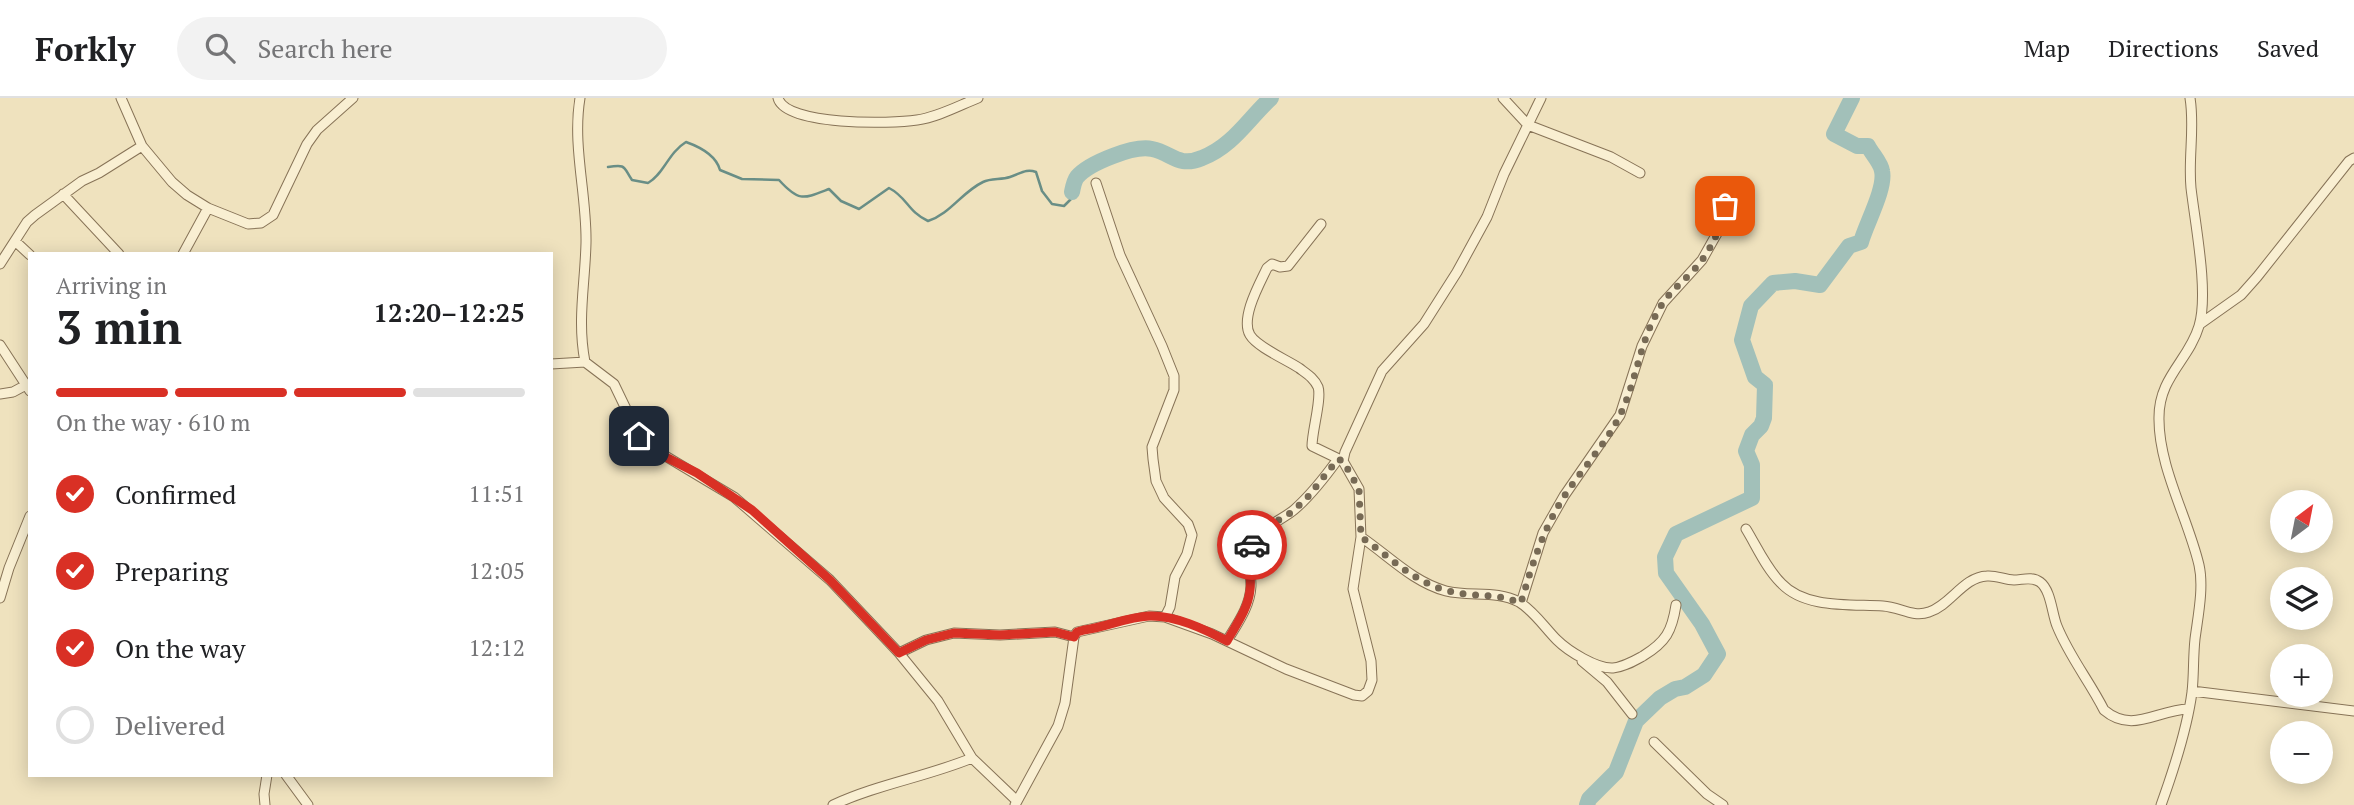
<!DOCTYPE html>
<meta charset="utf-8">
<style>
body{margin:0;font-family:"PT Serif",serif;background:#f2f2f2;color:#202124;height:100vh;display:flex;flex-direction:column;font-size:26px;white-space:nowrap}
*{box-sizing:border-box;margin:0}
p{font-size:23px;color:#757577}
.icon{flex:none;width:38px;height:38px;fill:none;stroke:currentColor;stroke-width:2;stroke-linecap:round;stroke-linejoin:round}
.map{position:relative;flex:1;overflow:hidden}
.panel{position:absolute;left:28px;top:154px;width:525px;height:525px;display:flex;flex-direction:column;background:#fff;border-radius:0px;box-shadow:0 4px 18px #0003}
.panel>*{flex:none}
.needle{width:46px;rotate:32deg}
.buttons{position:absolute;left:2270px;top:392px;display:grid;gap:14px}
.buttons a{display:grid;place-items:center;width:63px;height:63px;border-radius:50%;background:#fff;box-shadow:0 4px 18px #0003;font-size:35px}
.pin{position:absolute;display:grid;place-items:center;width:60px;height:60px;color:#fff;margin:-30px;border-radius:14px;box-shadow:0 4px 10px #0006}
.courier{position:absolute;display:grid;place-items:center;width:70px;height:70px;margin:-35px;border:5px solid #d93025;border-radius:50%;background:#fff;color:#222;box-shadow:0 2px 9px #0007}
.overview em{font-style:normal;font-weight:700}
.overview div{display:flex;flex-direction:column-reverse}
.overview{display:flex;align-items:center;justify-content:space-between;height:119px;padding:0 28px}
h1{font-size:46px;font-weight:700;line-height:52px}
.bar{display:grid;grid-template-columns:repeat(4,1fr);gap:10px 7px;align-content:center;height:84px;padding:0 28px}
.bar i{height:9px;border-radius:5px;background:#e0e0e0}
.bar .active{background:#d93025}
.bar p{grid-column:span 4}
ol{padding:0 28px;list-style:none}
li{display:flex;align-items:center;gap:21px;height:77px}
li p{margin-inline-start:auto}
li .icon{padding:7px;border-radius:50%;background:#d93025;color:#fff;stroke-width:4}
li:last-child{color:#757577}
li i{width:38px;height:38px;border:4px solid #e0e0e0;border-radius:50%}
header{display:flex;align-items:center;gap:42px;box-sizing:border-box;height:98px;padding:0 35px;background:#fff;border-bottom:2px solid #e0e0e0}
header strong{font-size:33px}
nav{display:flex;gap:38px;margin-inline-start:auto;font-size:24px}
.search{width:490px;height:63px;background:#f2f2f2;display:flex;align-items:center;gap:18px;box-sizing:border-box;padding:0 24px;border-radius:38px;color:#757577;font-size:26px}
.map>svg:first-child{display:block}
.lines{fill:none;stroke-linecap:round;stroke-linejoin:round}
.stream{stroke:#698e86;stroke-width:2.5}
.river{stroke:#a2c0b9;stroke-width:16}
.minor-casing{stroke:#877357;stroke-width:11}
.minor{stroke:#f9efd2;stroke-width:9}
.done{stroke:#776a55;stroke-width:7;stroke-dasharray:0 12.6}
.route{stroke:#d93025;stroke-width:9}
</style>
<header>
<strong>Forkly</strong>
<div class="search"><svg class="icon" aria-label="search" viewBox="0 0 24 24"><circle cx="10" cy="10" r="6"/><path d="M15 15l6 6"/></svg>Search here</div>
<nav><a>Map</a><a>Directions</a><a>Saved</a></nav>
</header>
<div class="map">
<svg width="2354" height="707" viewBox="0 0 2354 707">
<rect width="100%" height="100%" fill="#efe2be"/>
<g class="lines">
<path class="stream" d="M608 69C627 66 623 69 632 82L648 85C664 76 668 55 686 44 700 49 716 57 720 72L742 81 779 82C799 104 803 101 829 91L841 103 859 111 889 90C907 99 908 114 928 123 950 116 962 94 983 84 991 80 1001 82 1010 79 1020 76 1026 70 1036 74L1042 93 1052 106 1064 108 1071 101 1072 94"/>
<path class="river" d="M1072 94C1073 89 1074 83 1077 79 1089 65 1134 47 1152 51 1172 55 1178 70 1202 60 1233 48 1248 21 1271 0
M1587 707 1589 701 1616 674 1636 623 1660 600 1675 591 1685 589 1704 577 1718 556 1702 526 1666 475 1665 459 1676 436 1752 400V367L1746 353 1752 337 1761 328 1764 320 1765 287 1755 279 1742 242 1751 208 1773 185 1795 183 1820 187 1849 148 1861 144C1866 126 1886 90 1882 73 1881 65 1872 56 1868 48H1857L1834 36 1852 0"/>
<g class="minor-casing">
<path id="minor" d="M121 0 142 48 172 84 187 97 208 110 248 126 261 125 273 117 307 46 317 32 353 0
M580 0C572 48 587 97 586 145 585 187 577 222 585 264L614 286 639 338 647 347 734 399 830 482 899 555 938 603 972 660 1017 703
M778 0C785 28 892 26 917 22 938 19 958 8 978 0
M1503 0 1528 27 1611 59 1640 75
M1096 85 1120 157 1162 248 1174 278V292L1152 349 1153 361 1156 383 1164 400 1188 426 1192 437 1187 456 1175 479 1170 509 1165 519
M63 96 119 156
M1321 126 1288 168 1280 169 1272 166 1267 170C1260 185 1240 220 1250 237 1257 249 1287 262 1299 270 1307 276 1314 280 1318 289 1322 300 1312 333 1312 348L1343 363
M15 143 30 157
M183 156 208 110
M0 166 27 124 35 117 82 83 99 75 142 48
M2200 226 2241 197 2257 179 2349 63 2354 60
M0 247 30 293
M551 266 585 264
M0 296 13 294 26 287
M1746 431C1757 449 1766 470 1781 485 1805 511 1851 506 1883 508 1900 509 1913 520 1929 514 1951 507 1963 479 1987 478 1996 477 2005 482 2014 482 2022 482 2032 478 2040 484 2051 492 2052 516 2057 528 2069 558 2090 584 2104 612 2132 636 2157 612 2188 611
M1361 439C1389 458 1413 484 1446 493 1470 499 1497 492 1519 504 1534 513 1545 530 1557 542 1568 553 1597 571 1613 570 1624 569 1634 563 1643 558 1666 544 1672 533 1676 507
M0 500 9 470 30 418
M1521 505 1543 435 1564 398 1620 317 1642 248 1663 205 1702 162 1720 130 1725 108
M1227 543C1237 526 1250 509 1251 488 1251 474 1246 458 1253 445 1260 429 1283 422 1295 411 1312 396 1325 379 1338 361
M899 555 926 542 954 535 1000 537 1055 534 1074 539
M1582 563 1607 584 1632 616
M2192 593 2354 613
M1654 644 1707 696 1723 707
M286 677 308 707
M265 707 264 696 267 677
M833 707C878 686 926 679 972 660
M1015 707 1058 628 1065 605 1074 539 1077 534 1149 518 1165 519 1212 536 1286 571 1354 597 1362 598 1368 593 1372 582 1371 563 1353 491 1361 439 1359 391 1343 363 1345 354 1382 273 1424 226 1457 174 1487 119 1504 76 1541 0
M2161 707C2174 671 2187 632 2192 594 2194 577 2193 559 2195 541 2198 518 2204 489 2199 467 2188 420 2158 368 2159 319 2159 279 2189 262 2199 228 2209 195 2195 125 2191 90 2188 60 2195 30 2190 0"/>
</g>
<use href="#minor" class="minor"/>
</g>
<g class="lines">
<path class="done" d="M1252 447 1253 442 1272 426 1292 414 1307 400 1338 361 1343 363 1359 391 1361 439C1388 457 1412 483 1445 492 1471 500 1494 494 1521 505 1532 467 1543 431 1565 397 1582 371 1605 347 1619 319 1638 282 1639 240 1663 205 1671 193 1682 184 1692 174 1710 155 1720 133 1725 108"/>
<path class="route" d="M639 338 656 354 697 375 752 412 830 482 899 555 926 542 954 535 1000 537 1055 534 1074 539 1077 534 1084 532C1106 529 1127 519 1149 518 1175 517 1204 531 1227 543 1236 527 1248 511 1250 492 1252 477 1247 462 1252 447"/>
</g>
</svg>
<div class="buttons">
<a><svg class="needle" viewBox="-14 -14 28 28"><path d="M0-13l5 13h-10z" fill="#e53935"/><path d="M0 13l5-13h-10z" fill="#757577"/></svg></a>
<a><svg class="icon" aria-label="layers" viewBox="0 0 24 24"><path d="M12 4l9 5-9 5-9-5zM3 14l9 5 9-5"/></svg></a>
<a>+</a>
<a>−</a>
</div>
<div class="pin" style="left:1725px;top:108px;background:#ea580c"><svg class="icon" aria-label="bag" viewBox="0 0 24 24"><path d="M5 8h14l-1 12H6zM9 8a3 3 0 0 1 6 0"/></svg></div>
<div class="pin" style="left:639px;top:338px;background:#1f2937"><svg class="icon" aria-label="home" viewBox="0 0 24 24"><path d="M3 11l9-7 9 7M6 9v11h12V9"/></svg></div>
<div class="courier" style="left:1252px;top:447px"><svg class="icon" aria-label="car" viewBox="0 0 24 24"><path d="M5 17H2v-5l4-1 3-4h7l3 4 3 1v5h-3M9 17h6M6 11h13"/><circle cx="7" cy="17" r="2"/><circle cx="17" cy="17" r="2"/></svg></div>
<section class="panel">
<div class="overview"><div><h1>3 min</h1><p>Arriving in</p></div><em>12:20–12:25</em></div>
<div class="bar"><i class="active"></i><i class="active"></i><i class="active"></i><i></i><p>On the way · 610 m</p></div>
<ol>
<li><svg class="icon" aria-label="check" viewBox="0 0 24 24"><path d="M5 12l5 5 9-10"/></svg>Confirmed<p>11:51</p></li>
<li><svg class="icon" aria-label="check" viewBox="0 0 24 24"><path d="M5 12l5 5 9-10"/></svg>Preparing<p>12:05</p></li>
<li><svg class="icon" aria-label="check" viewBox="0 0 24 24"><path d="M5 12l5 5 9-10"/></svg>On the way<p>12:12</p></li>
<li><i></i>Delivered</li>
</ol>
</section>
</div>
